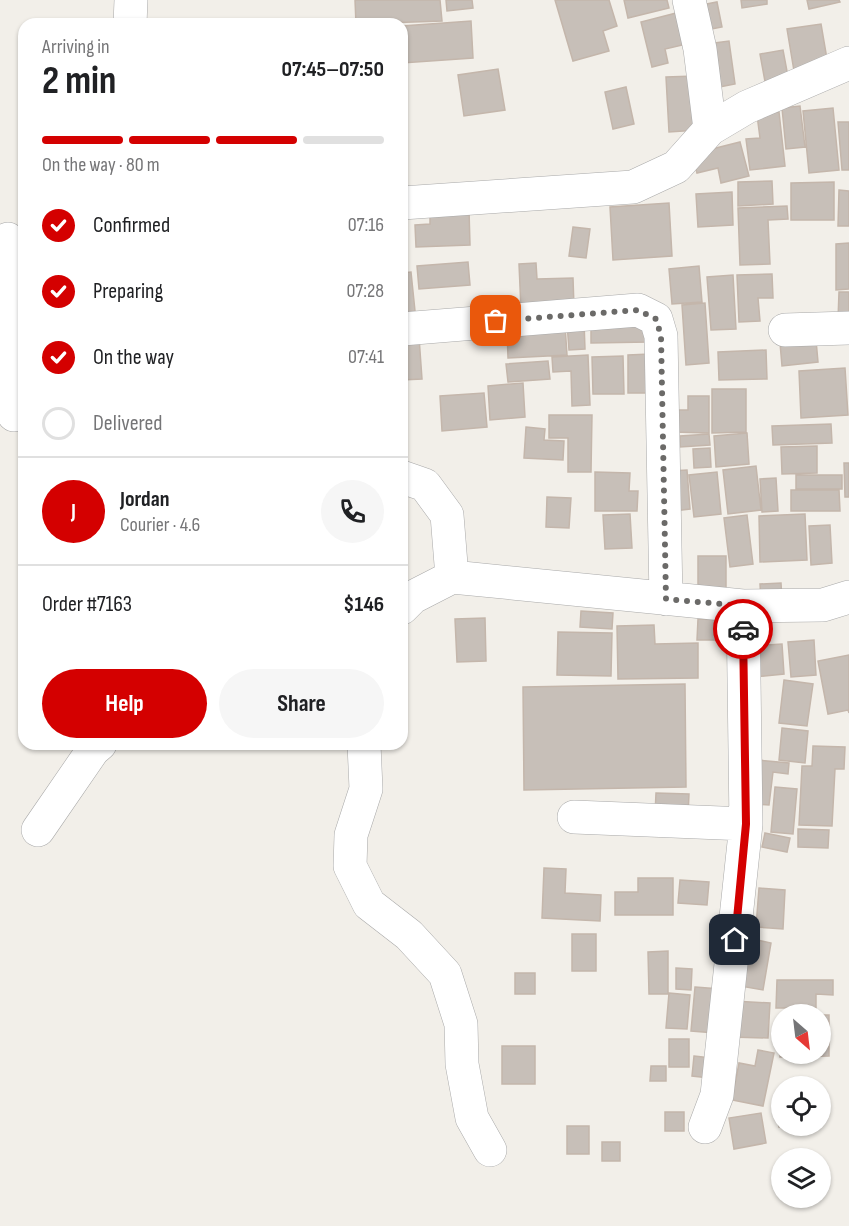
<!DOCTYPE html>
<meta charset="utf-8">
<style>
body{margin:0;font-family:"Sofia Sans Condensed",sans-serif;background:#f6f6f6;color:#202124;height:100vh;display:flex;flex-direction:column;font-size:22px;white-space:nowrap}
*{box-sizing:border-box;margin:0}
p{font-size:20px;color:#757577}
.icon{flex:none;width:33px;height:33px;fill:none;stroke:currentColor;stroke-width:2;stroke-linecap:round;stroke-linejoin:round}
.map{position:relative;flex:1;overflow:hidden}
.sheet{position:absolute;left:18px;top:18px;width:390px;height:732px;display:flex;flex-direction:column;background:#fff;border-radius:18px;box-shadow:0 2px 4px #0004}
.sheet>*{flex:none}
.needle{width:39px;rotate:152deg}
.controls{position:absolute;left:771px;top:1004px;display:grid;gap:12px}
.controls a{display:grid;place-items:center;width:60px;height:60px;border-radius:50%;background:#fff;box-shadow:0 2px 4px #0004;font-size:30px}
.pin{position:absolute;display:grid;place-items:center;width:51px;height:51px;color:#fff;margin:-26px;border-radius:12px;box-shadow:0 3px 9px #0006}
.courier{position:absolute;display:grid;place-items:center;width:60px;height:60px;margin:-30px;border:4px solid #d40000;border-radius:50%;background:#fff;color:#222;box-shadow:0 2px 8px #0007}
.head em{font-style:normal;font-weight:700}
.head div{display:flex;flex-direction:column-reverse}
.head{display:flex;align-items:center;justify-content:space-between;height:102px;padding:0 24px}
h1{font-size:39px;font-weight:700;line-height:45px}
.bar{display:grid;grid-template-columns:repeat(4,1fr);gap:9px 6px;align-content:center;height:72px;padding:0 24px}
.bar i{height:8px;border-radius:4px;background:#e0e0e0}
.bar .selected{background:#d40000}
.bar p{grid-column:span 4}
.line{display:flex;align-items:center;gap:15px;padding:0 24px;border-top:2px solid #e0e0e0}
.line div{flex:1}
.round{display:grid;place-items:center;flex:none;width:63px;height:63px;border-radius:32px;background:#f6f6f6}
ol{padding:0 24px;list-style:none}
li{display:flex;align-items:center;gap:18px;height:66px}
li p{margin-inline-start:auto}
li .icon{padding:6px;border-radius:50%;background:#d40000;color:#fff;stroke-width:4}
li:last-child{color:#757577}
li i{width:33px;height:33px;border:3px solid #e0e0e0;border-radius:50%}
.button{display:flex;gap:12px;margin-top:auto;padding:12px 24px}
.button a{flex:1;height:69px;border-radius:36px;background:#d40000;color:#fff;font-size:24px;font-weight:700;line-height:69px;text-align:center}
.button a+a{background:#f6f6f6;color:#202124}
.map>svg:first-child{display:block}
.building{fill:#c7bfb8;stroke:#c4b6ab;stroke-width:1.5}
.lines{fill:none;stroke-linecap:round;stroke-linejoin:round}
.minor-casing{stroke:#a9a9a9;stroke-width:34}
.minor{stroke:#fff;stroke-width:33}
.done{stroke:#6b6a68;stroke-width:6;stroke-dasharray:0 10.8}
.route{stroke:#d40000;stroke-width:8}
</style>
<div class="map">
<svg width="849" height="1226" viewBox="0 0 849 1226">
<rect width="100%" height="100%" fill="#f2efe9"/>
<path class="building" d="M355 0H440L442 21 356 24Z
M446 0H472L473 8 447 11Z
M555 0H609L617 26 603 31 609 51 573 61Z
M624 0H667L669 8 628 18Z
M741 0H767V4L742 8Z
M807 0H839L840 2 809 9Z
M717 2 722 27 701 31 696 6Z
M684 11 691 43 665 49 668 63 652 67 641 22Z
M471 21 473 58 402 63V26Z
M821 24 828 65 794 71 787 29Z
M729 41 735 84 714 88 707 44Z
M783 50 789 82 766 87 760 54Z
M498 69 505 110 464 116 458 75Z
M695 76 698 130 669 132 666 77Z
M626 87 634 124 613 129 605 92Z
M800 106 805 147 786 149 782 108Z
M833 108 839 170 809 173 803 111Z
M779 112 785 166 750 170 746 139 760 138 757 115Z
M838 122H849V170H842Z
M740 142 749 176 721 183 718 168 697 173 692 154Z
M772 181 773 204 738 206V182Z
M834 182V220H791V183Z
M839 190 849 191V226H838Z
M732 192 733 225 698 227 696 194Z
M669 203 672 256 613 260 610 207Z
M787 206 788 219 768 220 770 264 740 265 738 208Z
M469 210 470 245 416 247 415 225 430 224V212Z
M573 227 590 229 586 258 569 256Z
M849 243V289L836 290V244Z
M468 262 470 285 419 289 417 266Z
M536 263 537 279 573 278 574 307 521 309 519 264Z
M699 266 702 302 672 304 669 269Z
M411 272 415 311 402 312V273Z
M772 274 773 298H758L760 321 739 322 737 275Z
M733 275 736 329 711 330 707 277Z
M839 292H849V320H838Z
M705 303 709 363 686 365 682 305Z
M591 319H648L649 342 591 343Z
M584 322 585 349 569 350 567 323Z
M565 325 567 355 508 358 507 328Z
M419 337 422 379 402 380V338Z
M816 340 818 362 782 366 780 343Z
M766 350 767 379 719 380 718 352Z
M650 354 649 393H628V355Z
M588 355 590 405 572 406 571 371 553 372 552 357Z
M623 356 624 394H593L592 357Z
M548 361 550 379 508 382 506 364Z
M845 368 848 415 801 418 799 371Z
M523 383 525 417 490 420 488 386Z
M712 389H746V432L712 433Z
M484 393 487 427 442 431 440 396Z
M688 396H709V433L673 432V410H688Z
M549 415H592L591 472H568V438H549Z
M831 424 832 443 773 445 772 426Z
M526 427 545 429 544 440 564 441 563 460 524 458Z
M747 433 749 464 716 467 714 436Z
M709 434 710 445 680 447V436Z
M817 446V473L782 474 781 447Z
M710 448 711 467 694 468 693 449Z
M844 463H849V497H845Z
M756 466 761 510 728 514 723 470Z
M687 470 690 509 674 511 670 471Z
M595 472 630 473 629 491H638L637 511H595Z
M717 472 721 514 694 517 689 475Z
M796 475H842V489H796Z
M776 478 778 511 762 512 760 479Z
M791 490H839L840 511H791Z
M547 497 571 498 569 528 546 527Z
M630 514 632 548 605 549 603 515Z
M805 514 807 560 760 562 759 516Z
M747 515 753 564 730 567 724 518Z
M830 525 832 563 811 565 809 526Z
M698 556H726V593H698Z
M781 583 782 600 761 601 760 584Z
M581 611 613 613 612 629 580 627Z
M485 618 486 661 457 662 455 619Z
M698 619 722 620 721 640H697Z
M654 625 655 644 698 643V678L618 679 617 626Z
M558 632 612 633 611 676 557 675Z
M814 640 816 675 791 677 788 642Z
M782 644 784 674 754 677 751 646Z
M849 655V713L848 710 828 714 818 661Z
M784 680 813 684 807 726 779 723Z
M685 684 686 787 524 790 523 687Z
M782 728 808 731 805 763 779 760Z
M813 746 845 747 844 769H835L832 826 799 825 802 766H812Z
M758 760 789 763 788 774 773 772 769 805 753 804Z
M775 787 797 789 793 834 771 832Z
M656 793 689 794 688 816 655 815Z
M798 829 829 830 828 848 798 847Z
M765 833 790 838 787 852 762 847Z
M544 868 566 869 565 893 601 895 600 921 542 918Z
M638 878H673V915H615V892H638Z
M680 880 709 882 707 905 678 903Z
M759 888 785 890 783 929 756 927Z
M572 934H596V971H572Z
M749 938 771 943 763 990 740 986Z
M668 951V994H649L648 952Z
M676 968 692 969 691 990 676 989Z
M515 973H535V994H515Z
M777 980H833V995L816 994V1008H776Z
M695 987 720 989 715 1033 691 1031Z
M669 993 690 995 687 1029 666 1028Z
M733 1001 770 1003 768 1038 731 1037Z
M820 1015H829V1056L780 1057V1016L782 1053H820Z
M669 1039H689V1067H669Z
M502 1046H535V1084H502Z
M758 1050 774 1053 763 1106 732 1100 739 1063 755 1066Z
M694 1056 711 1058 709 1078 692 1076Z
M651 1066H666V1081H650Z
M779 1104H782V1125L816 1127H779Z
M665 1112H684V1131H665Z
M761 1113 766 1143 734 1149 729 1118Z
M567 1126H589V1154H567Z
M602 1142H620V1161H602Z"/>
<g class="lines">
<g class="minor-casing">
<path id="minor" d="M689 0 700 49 710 129
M130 24 131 0
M402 203 633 187 676 167 710 129 747 107 849 63
M8 239 14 415
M402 329 638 310 656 319 661 336 666 599
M785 330 849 328
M402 477 425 485 447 515 452 577
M402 608 413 597 452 577 743 606 823 605 849 597
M364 744 366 789 351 835 350 866 369 904 409 935 445 974 461 1024 462 1064 472 1118 490 1150
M574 817 746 824
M38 830 93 750 100 744
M705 1127 717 1095 746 824 743 606"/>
</g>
<use href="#minor" class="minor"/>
</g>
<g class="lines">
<path class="done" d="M496 321 638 310 656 319 661 336 666 599 743 606V629"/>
<path class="route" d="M735 940 746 824 743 629"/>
</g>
</svg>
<div class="controls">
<a><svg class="needle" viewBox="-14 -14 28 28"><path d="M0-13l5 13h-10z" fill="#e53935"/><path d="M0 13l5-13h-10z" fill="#757577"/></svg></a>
<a><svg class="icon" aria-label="locate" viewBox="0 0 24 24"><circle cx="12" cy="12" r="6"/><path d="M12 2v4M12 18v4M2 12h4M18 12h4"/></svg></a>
<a><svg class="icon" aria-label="layers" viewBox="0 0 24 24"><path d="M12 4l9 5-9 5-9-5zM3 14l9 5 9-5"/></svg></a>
</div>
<div class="pin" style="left:496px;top:321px;background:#ea580c"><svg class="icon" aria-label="bag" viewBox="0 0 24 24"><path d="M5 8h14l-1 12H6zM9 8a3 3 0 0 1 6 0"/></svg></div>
<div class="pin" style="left:735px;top:940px;background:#1f2937"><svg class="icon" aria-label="home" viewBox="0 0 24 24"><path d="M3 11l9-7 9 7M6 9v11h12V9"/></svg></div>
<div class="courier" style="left:743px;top:629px"><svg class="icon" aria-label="car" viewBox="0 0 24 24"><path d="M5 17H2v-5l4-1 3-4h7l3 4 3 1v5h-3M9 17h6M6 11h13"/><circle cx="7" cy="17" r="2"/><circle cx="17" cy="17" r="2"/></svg></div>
<section class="sheet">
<div class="head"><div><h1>2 min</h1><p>Arriving in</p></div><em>07:45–07:50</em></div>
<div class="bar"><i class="selected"></i><i class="selected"></i><i class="selected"></i><i></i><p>On the way · 80 m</p></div>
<ol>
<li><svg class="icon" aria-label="check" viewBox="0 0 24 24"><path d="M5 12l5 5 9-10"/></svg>Confirmed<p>07:16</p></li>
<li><svg class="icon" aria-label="check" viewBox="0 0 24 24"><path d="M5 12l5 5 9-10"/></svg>Preparing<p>07:28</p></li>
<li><svg class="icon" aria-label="check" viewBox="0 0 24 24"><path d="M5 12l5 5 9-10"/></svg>On the way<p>07:41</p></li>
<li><i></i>Delivered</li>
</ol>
<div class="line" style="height:108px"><b class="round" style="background:#d40000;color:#fff">J</b><div><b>Jordan</b><p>Courier · 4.6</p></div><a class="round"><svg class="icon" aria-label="phone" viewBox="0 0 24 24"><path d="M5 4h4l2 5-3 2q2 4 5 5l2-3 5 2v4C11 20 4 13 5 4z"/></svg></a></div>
<div class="line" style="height:78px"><div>Order #7163</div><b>$146</b></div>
<div class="button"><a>Help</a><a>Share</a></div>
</section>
</div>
